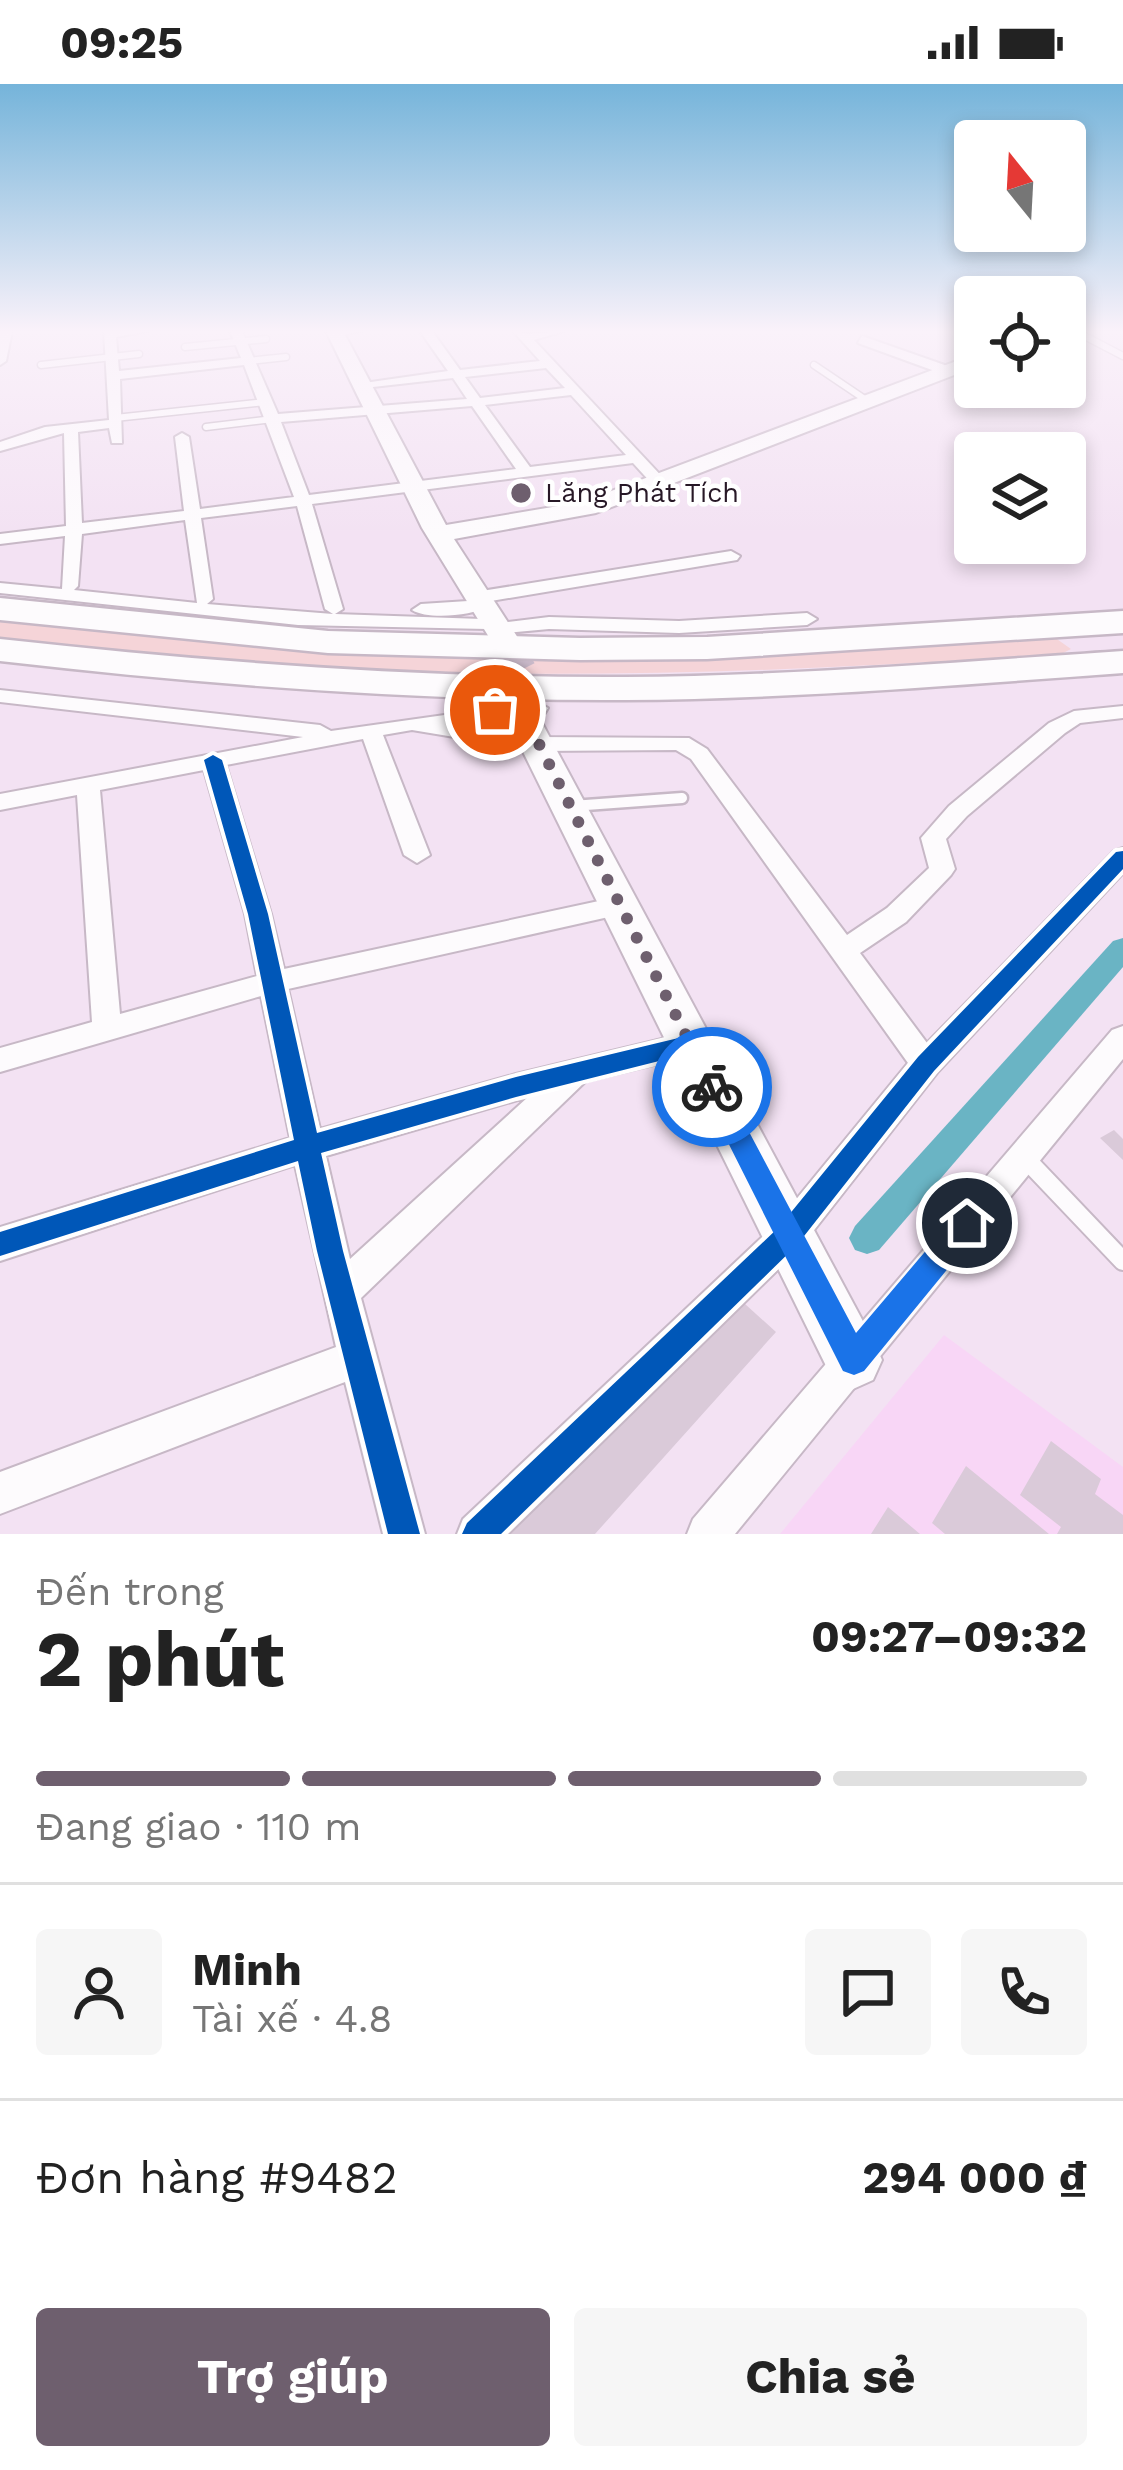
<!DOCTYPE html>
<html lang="vi">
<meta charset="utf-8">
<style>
body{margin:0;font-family:"Work Sans",sans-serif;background:#f6f6f6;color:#222;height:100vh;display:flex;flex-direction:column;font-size:45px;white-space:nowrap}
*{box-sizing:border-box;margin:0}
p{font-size:39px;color:#767676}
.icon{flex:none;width:66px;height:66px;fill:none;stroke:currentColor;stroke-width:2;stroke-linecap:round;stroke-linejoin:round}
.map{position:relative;height:1450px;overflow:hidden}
.drawer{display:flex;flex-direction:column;background:#fff;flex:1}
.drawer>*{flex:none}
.needle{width:78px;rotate:342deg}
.controls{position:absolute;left:954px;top:36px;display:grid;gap:24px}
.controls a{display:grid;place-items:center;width:132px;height:132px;border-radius:12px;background:#fff;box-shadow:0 6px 18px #0003;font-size:60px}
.pin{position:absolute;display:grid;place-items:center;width:102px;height:102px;color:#fff;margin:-51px;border:6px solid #fff;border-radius:50%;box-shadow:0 3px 12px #0007}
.courier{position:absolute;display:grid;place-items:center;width:120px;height:120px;margin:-60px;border:9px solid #1a73e8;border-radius:50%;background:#fff;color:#222;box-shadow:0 3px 15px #0007}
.summary em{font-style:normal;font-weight:700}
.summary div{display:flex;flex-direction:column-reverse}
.summary{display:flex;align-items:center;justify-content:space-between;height:204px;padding:0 36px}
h1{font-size:78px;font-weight:700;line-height:90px}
.bar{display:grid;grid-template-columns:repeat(4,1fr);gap:18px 12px;align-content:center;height:144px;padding:0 36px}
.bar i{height:15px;border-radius:9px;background:#e0e0e0}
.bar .current{background:#6e5f6e}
.bar p{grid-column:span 4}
.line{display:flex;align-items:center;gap:30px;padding:0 36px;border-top:3px solid #e0e0e0}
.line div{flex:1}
.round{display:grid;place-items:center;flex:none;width:126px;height:126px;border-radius:12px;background:#f6f6f6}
.action{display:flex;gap:24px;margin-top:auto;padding:24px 36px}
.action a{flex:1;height:138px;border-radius:12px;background:#6e5f6e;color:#fff;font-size:48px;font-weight:700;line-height:138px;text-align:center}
.action a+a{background:#f6f6f6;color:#222}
.status{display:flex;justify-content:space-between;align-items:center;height:84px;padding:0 60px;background:#fff;direction:ltr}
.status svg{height:33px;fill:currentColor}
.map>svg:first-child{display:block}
.built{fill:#f8d6f6}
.green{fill:#f5d4d8}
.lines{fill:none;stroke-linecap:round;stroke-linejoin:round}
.canal{fill:#6ab4c4;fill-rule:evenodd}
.building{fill:#dacad9}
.secondary-tunnel{stroke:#cabaca;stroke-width:33;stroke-dasharray:33 16;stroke-linecap:butt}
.lane-far2-casing{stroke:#c7b8c6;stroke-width:9}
.lane-far1-casing{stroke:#c7b8c6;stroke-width:15}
.lane-casing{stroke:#c7b8c6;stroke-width:22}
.street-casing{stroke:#c7b8c6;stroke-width:4}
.secondary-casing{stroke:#c7b8c6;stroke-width:4}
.highway-casing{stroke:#c7b8c6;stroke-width:5}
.lane-far2{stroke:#fdfbfd;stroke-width:6}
.lane-far1{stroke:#fdfbfd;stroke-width:10}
.lane{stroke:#fdfbfd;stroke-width:18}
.street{fill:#fdfbfd;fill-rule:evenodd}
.secondary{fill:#fdfbfd;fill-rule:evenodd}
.highway{fill:#fdfbfd;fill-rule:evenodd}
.cycleway-casing{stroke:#fff;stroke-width:8}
.cycleway{fill:#0057b8;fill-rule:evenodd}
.route{fill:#1a73e8}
.done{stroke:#6e5f6e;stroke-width:12;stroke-dasharray:0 21.6}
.poi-dot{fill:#6e5f6e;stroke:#fff;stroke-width:4.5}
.labels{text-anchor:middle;stroke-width:9;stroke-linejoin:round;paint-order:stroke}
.far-poi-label{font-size:27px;fill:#271826;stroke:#fff;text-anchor:start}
</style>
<div class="status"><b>09:25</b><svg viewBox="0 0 49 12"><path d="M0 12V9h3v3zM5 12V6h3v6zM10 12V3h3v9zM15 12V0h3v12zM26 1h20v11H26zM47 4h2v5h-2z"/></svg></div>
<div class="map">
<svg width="1123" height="1450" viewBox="0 0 1123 1450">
<rect width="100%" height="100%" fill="#f3e2f3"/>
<path class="built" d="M944 1251 1123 1383V1450H780Z"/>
<path class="green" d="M0 536 317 567 1054 553 1071 565 1061 570C706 594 354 604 0 554Z"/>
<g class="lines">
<path class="canal" d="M1123 854V883L879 1166 867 1170 855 1166 849 1154 855 1142 1113 857Z"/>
</g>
<path class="building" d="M1114 1046 1123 1055V1076L1100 1054Z
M723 1200 776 1248 595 1450H483Z
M1051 1357 1101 1395 1095 1410 1123 1431V1450H1057L1061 1443 1020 1411Z
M966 1382 1049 1450H945L932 1439Z
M888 1423 920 1450H871Z"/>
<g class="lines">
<path class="secondary-tunnel" d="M505 557 531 609"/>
<g class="lane-far2-casing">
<path id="lane-far2" d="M1075 247 1123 272
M185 263 266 255
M248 277 286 273
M41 281 139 270
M814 281 869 318
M115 334 265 318
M206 343 273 335"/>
</g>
<g class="lane-far1-casing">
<path id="lane-far1" d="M572 722 682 714"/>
</g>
<g class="lane-casing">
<path id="lane" d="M1025 1074 1123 1177"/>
</g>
<g class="street-casing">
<path id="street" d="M0 247H12L6 277 0 281Z
M104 247H148L116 253 119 287 241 274 230 247H242L278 330 467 315 453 294 364 304 357 300 448 287 420 247H432L460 286 540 277 513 247 528 250 564 247 534 256 668 399 654 402 633 379 312 420 343 525 335 530 482 535 491 540 549 533 679 537 807 529 817 535 807 541 679 549 549 545 496 550 487 545 298 541 0 509V499L62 505 65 452 0 460V450L66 442 64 349 0 367V358L45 343 109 336ZM244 281 294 413 200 425 189 353 182 349 175 353 184 427 82 439 78 348 109 344 112 359H122L120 295ZM546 284 565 304 480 314 465 293ZM571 311 626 371 530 383 485 321ZM472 322 516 385 309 411 281 338ZM297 422 325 525 333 530 207 520 213 515 201 434ZM185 436 197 519 74 506 78 502 82 450Z
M362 247 335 252 329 248 330 247Z
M862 252 953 284 954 287 943 290 858 259Z
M731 467 740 472 737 476 485 518 488 522C473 532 427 536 412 526L421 520 468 517V510L475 508Z
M0 606 320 641 331 647 537 618 548 624 545 629 458 640 539 653 689 654 707 665 847 851 887 824 929 784 921 754 949 722 1049 639 1074 627 1123 622V634L1080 639 1065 649 967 732 946 755 955 785 951 791 906 838 860 869 927 959 1114 767 1123 764V789L937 989 800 1164 508 1450H457L463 1435 776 1140 908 979 691 675 676 666 539 667 412 646 383 651 430 771 417 779 404 771 363 655 226 681 271 830 284 885 622 812 631 814 635 821 631 828 622 830 288 905 320 1045 516 990 691 948 702 951 706 960 702 969 691 972 586 997 361 1214 425 1450H383L345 1298 0 1430V1388L336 1263 295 1081 0 1177V1143L290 1054 261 912 0 988V964L92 938 77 711 0 726V710L303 653 0 618ZM204 686 245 830 257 892 120 930 100 706ZM528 1013 350 1175 326 1072Z
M1123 942V975L735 1450H687L693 1435 1112 946Z"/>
</g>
<g class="secondary-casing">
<path id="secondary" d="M326 247H343L446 441 582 418 975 270V283L596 429 454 455 520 557 505 566 495 563 422 444Z
M510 600 526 609 873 1256 882 1276 873 1296 853 1305 833 1296 494 609Z"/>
</g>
<g class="highway-casing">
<path id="highway" d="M0 514 328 547 580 554 707 553 1123 527V549L707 575 580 576 328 569 0 536Z
M0 555C208 578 416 594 625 593 791 592 957 578 1123 567V589C957 601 791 615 625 616 416 617 208 601 0 577Z"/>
</g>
<use href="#lane-far2" class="lane-far2"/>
<use href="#lane-far1" class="lane-far1"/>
<use href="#lane" class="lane"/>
<use href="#street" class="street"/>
<use href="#secondary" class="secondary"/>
<use href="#highway" class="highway"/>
<g class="cycleway-casing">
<path id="cycleway" d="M213 671 222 676 268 830 317 1049 516 993 691 951 699 954 702 960 699 966 691 969 516 1013 321 1069 343 1167 420 1450H388L317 1167 298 1077 0 1172V1148L294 1056 248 830 204 676Z
M1123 767V785L934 987 797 1161 501 1450H462L467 1439 779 1143 918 973 1116 768Z"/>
</g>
<use href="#cycleway" class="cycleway"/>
</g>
<linearGradient id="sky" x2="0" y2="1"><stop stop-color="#75b4da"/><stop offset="0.55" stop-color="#faf2fa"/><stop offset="1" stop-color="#faf2fa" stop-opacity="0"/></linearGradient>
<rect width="1123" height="450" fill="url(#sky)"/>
<path class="route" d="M712 992 721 995 856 1249 957 1130 967 1126 977 1130 981 1139 977 1149 864 1287 854 1291 843 1287 700 1003Z"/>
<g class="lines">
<path class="done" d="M495 626 518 625 539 660 712 1003"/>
</g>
<circle class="poi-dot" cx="521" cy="409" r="12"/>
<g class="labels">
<g class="far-poi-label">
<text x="545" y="418">Lăng Phát Tích</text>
</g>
</g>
</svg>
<div class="controls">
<a><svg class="needle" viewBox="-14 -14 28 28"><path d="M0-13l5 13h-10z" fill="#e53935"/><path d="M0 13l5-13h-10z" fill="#767676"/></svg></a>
<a><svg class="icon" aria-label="locate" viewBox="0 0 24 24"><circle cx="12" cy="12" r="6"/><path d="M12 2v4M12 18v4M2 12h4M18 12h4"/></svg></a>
<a><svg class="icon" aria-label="layers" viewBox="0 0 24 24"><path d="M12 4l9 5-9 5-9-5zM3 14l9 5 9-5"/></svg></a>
</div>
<div class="pin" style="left:495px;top:626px;background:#ea580c"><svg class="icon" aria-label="bag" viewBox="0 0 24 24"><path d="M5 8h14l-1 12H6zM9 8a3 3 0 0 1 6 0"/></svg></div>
<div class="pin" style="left:967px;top:1139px;background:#1f2937"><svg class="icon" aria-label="home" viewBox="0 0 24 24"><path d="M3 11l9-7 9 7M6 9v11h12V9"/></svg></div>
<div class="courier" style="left:712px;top:1003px"><svg class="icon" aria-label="bike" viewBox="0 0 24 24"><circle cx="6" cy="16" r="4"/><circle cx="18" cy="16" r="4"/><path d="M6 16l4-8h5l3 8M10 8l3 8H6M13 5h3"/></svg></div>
</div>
<section class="drawer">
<div class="summary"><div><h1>2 phút</h1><p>Đến trong</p></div><em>09:27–09:32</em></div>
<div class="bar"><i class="current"></i><i class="current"></i><i class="current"></i><i></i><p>Đang giao · 110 m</p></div>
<div class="line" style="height:216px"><a class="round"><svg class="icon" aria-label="person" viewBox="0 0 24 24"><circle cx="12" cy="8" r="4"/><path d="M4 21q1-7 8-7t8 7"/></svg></a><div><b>Minh</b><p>Tài xế · 4.8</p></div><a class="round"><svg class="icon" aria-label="chat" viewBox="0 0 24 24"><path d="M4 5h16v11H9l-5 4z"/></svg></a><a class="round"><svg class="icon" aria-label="phone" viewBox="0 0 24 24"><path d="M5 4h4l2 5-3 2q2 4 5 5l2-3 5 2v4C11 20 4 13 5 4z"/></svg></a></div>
<div class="line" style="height:156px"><div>Đơn hàng #9482</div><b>294 000 ₫</b></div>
<div class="action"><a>Trợ giúp</a><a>Chia sẻ</a></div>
</section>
